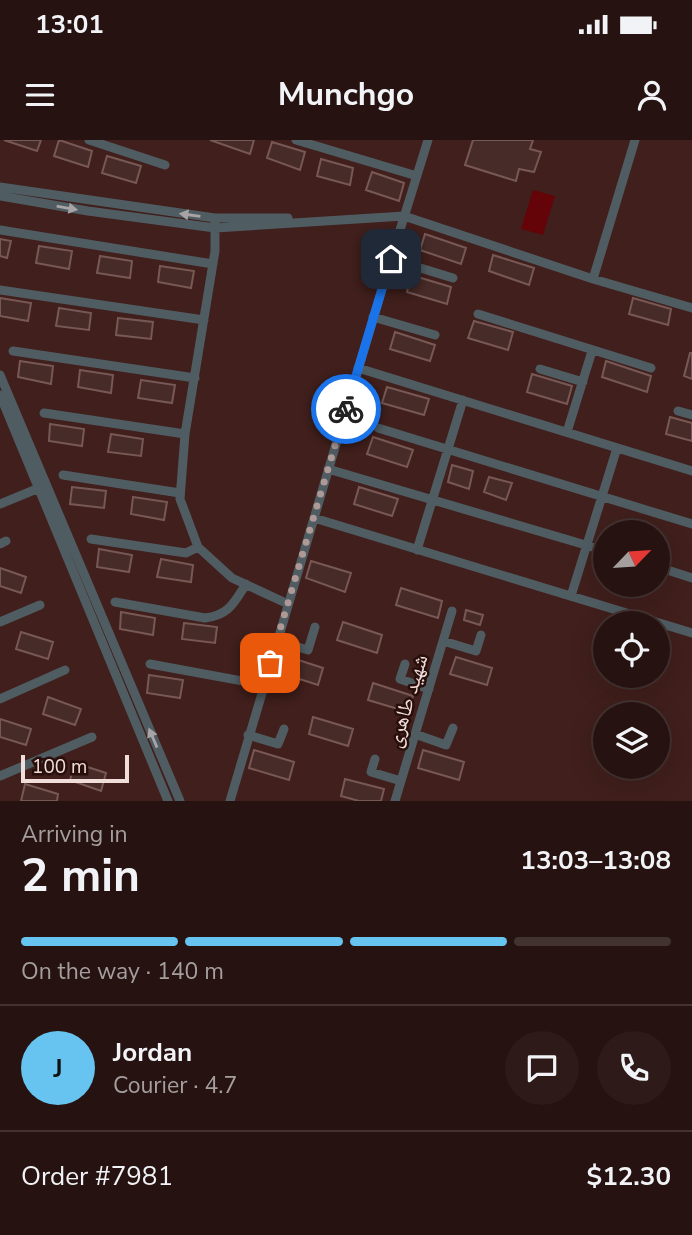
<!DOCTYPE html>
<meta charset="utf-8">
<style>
body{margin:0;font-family:"Nunito Sans","Noto Naskh Arabic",sans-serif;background:#2e1b19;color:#f1f3f6;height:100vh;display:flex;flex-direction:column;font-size:26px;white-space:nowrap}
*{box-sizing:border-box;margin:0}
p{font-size:23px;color:#a49e9f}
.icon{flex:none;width:38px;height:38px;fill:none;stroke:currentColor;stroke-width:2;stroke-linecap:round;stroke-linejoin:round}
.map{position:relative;height:661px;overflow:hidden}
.panel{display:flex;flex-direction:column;background:#261210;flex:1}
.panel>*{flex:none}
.needle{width:46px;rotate:65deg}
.tools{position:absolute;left:593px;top:380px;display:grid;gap:14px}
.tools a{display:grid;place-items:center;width:77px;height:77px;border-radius:50%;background:#261210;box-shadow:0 7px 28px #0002,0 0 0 2px #423230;font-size:35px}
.scale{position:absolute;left:21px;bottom:18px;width:108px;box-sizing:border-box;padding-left:7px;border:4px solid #f1dedb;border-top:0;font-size:19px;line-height:24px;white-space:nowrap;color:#f1dedb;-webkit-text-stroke:5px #280f0c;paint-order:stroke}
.pin{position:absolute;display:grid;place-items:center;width:60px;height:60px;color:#fff;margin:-30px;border-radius:14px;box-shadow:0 4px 10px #0006}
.courier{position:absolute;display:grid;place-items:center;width:70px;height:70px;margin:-35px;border:5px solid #1a73e8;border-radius:50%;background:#fff;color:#222;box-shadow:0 2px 9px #0007}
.summary em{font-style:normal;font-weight:700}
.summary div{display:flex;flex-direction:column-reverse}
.summary{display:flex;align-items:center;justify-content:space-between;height:119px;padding:0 21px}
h1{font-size:46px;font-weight:700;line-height:52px}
.bar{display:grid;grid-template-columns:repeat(4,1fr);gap:10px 7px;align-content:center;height:84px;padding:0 21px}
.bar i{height:9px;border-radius:5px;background:#423230}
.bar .current{background:#67c4f0}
.bar p{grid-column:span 4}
.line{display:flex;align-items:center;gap:18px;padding:0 21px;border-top:2px solid #423230}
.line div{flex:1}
.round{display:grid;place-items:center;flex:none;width:74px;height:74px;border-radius:37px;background:#2e1b19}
.status{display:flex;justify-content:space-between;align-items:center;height:49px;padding:0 35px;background:#261210;direction:ltr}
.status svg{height:19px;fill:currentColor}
header{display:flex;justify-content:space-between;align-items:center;height:91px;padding:0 21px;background:#261210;font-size:32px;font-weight:700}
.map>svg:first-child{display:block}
.built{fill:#401f1c;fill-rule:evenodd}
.water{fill:#640408}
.building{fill:#472b28;stroke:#785854;stroke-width:2}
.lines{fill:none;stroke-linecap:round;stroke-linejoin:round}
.minor{stroke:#4f5c62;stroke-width:9}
.oneway{fill:#a8a4a5}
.done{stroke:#ae9996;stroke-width:7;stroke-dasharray:0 12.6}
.route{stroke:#1a73e8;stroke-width:9}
.labels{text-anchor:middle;stroke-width:5;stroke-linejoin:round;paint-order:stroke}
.street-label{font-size:21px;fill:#f1dedb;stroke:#280f0c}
</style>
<div class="status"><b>13:01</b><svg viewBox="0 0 49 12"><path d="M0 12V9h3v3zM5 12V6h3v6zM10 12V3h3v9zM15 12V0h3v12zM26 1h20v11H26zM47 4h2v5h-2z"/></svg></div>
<header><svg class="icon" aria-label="menu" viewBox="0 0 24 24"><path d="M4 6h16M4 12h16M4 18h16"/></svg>Munchgo<svg class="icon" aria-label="person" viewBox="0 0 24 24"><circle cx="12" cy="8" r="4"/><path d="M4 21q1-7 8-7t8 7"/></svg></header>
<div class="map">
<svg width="692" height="661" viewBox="0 0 692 661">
<rect width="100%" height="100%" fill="#321815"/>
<path class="built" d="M0 0H692V661H0ZM606 392H658V444H606ZM606 483H658V536H606ZM606 574H658V626H606Z"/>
<path class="water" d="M533 50 555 56 543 95 521 89Z"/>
<path class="building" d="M4 0H41L37 11Z
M59 0 92 11 88 27 54 16Z
M210 0H254L250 14Z
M473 0H533L530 9 541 12 534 32 519 29 516 41 465 25Z
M272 2 305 12 300 30 267 18Z
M107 16 141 26 136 43 102 33Z
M321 19 353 28 350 45 317 36Z
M372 32 404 43 399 61 366 50Z
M425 94 466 108 461 124 420 110Z
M0 99 11 101 7 118 0 116Z
M39 106 72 111 69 129 36 123Z
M493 115 534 128 529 145 489 131Z
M100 116 132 121 130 138 97 133Z
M160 126 194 131 191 148 158 142Z
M411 135 451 147 447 164 407 152Z
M0 158 31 163 28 181 0 176Z
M633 158 671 169 668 185 629 174Z
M59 168 91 173 89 190 56 186Z
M118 178 153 182 151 199 116 195Z
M474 181 513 192 508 210 468 198Z
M395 192 435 205 430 221 390 209Z
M690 213H692V239L684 236Z
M20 221 53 226 51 244 18 237Z
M606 221 651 236 647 252 602 237Z
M80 230 113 235 111 253 78 247Z
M532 234 572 246 567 264 527 252Z
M141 240 175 245 172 263 138 258Z
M387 247 429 259 424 275 382 263Z
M670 277 692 283V301L666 294Z
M50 284 84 289 82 306 49 301Z
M111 294 143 299 141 316 108 312Z
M373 297 413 310 407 327 367 314Z
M452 325 473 331 469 349 448 342Z
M489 337 512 343 506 360 484 352Z
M72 347 106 351 104 368 70 364Z
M359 347 398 359 392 376 354 364Z
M133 357 167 362 164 380 131 374Z
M99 409 132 415 129 432 97 427Z
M161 419 193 425 191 442 157 437Z
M311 421 351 433 345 452 306 438Z
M0 428 26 437 21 453 0 446Z
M401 448 442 461 438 478 396 465Z
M466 470 483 475 480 485 464 480Z
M121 472 155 478 153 495 120 489Z
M343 482 382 495 377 513 337 500Z
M184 483 217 487 215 503 182 499Z
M21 492 53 502 48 519 16 509Z
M283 515 323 528 318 545 278 532Z
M456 517 492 528 487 545 450 534Z
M149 535 183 540 180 558 147 553Z
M373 543 413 556 408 572 368 560Z
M48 557 81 569 75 585 43 574Z
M313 577 353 589 348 606 309 594Z
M0 579 31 589 26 605 0 597Z
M254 610 294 622 289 640 249 628Z
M423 610 464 622 459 640 418 628Z
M75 623 106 633 101 651 70 640Z
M345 639 384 649 381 661H359L341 656Z
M25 644 58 654 57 661H21Z"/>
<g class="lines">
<path class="minor" d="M89 0 165 25
M296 0 417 36
M0 47 215 78H288
M0 56 88 71 215 88 404 76 593 139 692 168
M215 78V111L185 294 180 359 198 407 232 438 288 464
M0 90 213 124
M391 119 453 138
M593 139 635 0
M0 150 204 180
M478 174 651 228
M373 177 435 195
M13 211 195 238
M358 228 692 331
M540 229 583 242
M0 235 180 661
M0 255 168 661
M678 271 692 275
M44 273 185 294
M378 288 692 384
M567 292 592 211
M328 329 606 411
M63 335 180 353
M0 364 39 348
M314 378 692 493
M91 399 186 413 198 407
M0 404 6 401
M417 410 463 260
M658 427 692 438
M571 456 617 308
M115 462 205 478C229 475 234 463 246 444
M0 482 40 465
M277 501 308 510 315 487
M443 501 476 511 481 495
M150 524 264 545
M405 524 400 539 429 549
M0 559 65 530
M415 594 446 605 453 588
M248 595 278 604 284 589
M375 619 371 632 401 641
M0 636 92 597
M230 661 391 119 428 0
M395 661 452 471"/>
</g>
<defs><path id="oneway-solid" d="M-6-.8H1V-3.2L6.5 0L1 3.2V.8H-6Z" transform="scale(1.75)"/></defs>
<g class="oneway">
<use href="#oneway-solid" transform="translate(67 68) rotate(10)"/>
<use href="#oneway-solid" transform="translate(190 75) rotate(-172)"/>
<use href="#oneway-solid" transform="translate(153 598) rotate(-113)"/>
</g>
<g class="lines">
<path class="done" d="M270 523 346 269"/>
<path class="route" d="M346 269 391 119"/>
</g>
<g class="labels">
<g class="street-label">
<text transform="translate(407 561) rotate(-73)" y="7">شهید طاهری</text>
</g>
</g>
</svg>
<div class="tools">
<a><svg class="needle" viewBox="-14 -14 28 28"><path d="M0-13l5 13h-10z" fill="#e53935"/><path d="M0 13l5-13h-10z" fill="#a49e9f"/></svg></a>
<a><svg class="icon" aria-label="locate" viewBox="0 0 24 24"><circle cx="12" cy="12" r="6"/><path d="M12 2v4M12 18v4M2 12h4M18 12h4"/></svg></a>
<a><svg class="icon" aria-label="layers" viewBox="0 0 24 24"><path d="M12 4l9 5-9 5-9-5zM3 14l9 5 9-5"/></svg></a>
</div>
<div class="scale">100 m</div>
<div class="pin" style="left:270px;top:523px;background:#ea580c"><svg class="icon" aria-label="bag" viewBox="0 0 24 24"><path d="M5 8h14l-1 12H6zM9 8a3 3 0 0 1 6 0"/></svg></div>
<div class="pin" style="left:391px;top:119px;background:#1f2937"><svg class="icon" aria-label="home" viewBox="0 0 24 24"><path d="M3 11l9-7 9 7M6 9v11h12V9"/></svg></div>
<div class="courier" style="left:346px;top:269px"><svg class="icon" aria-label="bike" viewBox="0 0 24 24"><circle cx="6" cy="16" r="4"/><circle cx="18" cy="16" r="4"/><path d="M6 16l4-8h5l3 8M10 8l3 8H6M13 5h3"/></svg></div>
</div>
<section class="panel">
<div class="summary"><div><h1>2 min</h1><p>Arriving in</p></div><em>13:03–13:08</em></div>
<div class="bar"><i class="current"></i><i class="current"></i><i class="current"></i><i></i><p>On the way · 140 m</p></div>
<div class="line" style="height:126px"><b class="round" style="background:#67c4f0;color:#111">J</b><div><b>Jordan</b><p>Courier · 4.7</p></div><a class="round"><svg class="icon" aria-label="chat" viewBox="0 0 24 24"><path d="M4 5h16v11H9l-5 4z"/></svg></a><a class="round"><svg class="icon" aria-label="phone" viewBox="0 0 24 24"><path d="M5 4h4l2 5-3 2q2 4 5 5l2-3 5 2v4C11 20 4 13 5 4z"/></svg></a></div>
<div class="line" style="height:91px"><div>Order #7981</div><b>$12.30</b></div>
</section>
